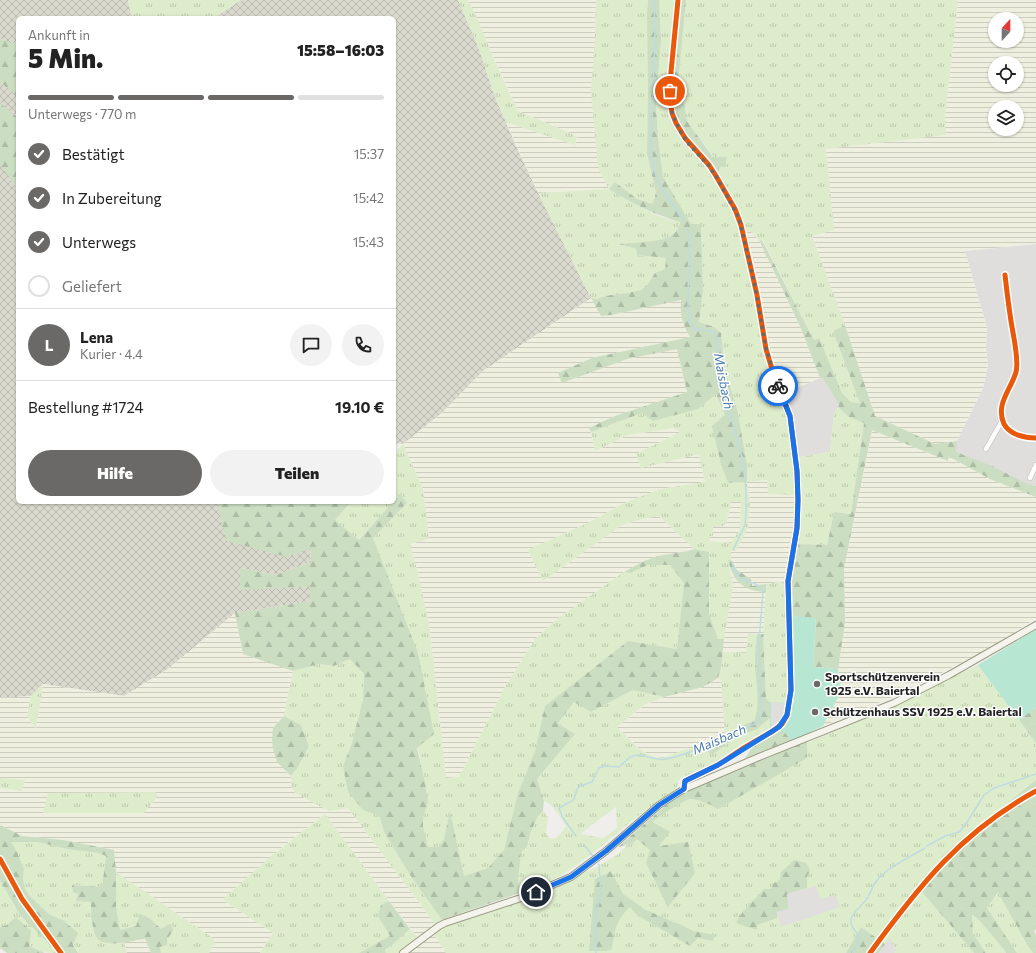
<!DOCTYPE html>
<html lang="de">
<meta charset="utf-8">
<style>
body{margin:0;font-family:Commissioner,sans-serif;background:#f2f2f2;color:#222;height:100vh;display:flex;flex-direction:column;font-size:15px;white-space:nowrap}
*{box-sizing:border-box;margin:0}
p{font-size:13px;color:#767676}
.icon{flex:none;width:22px;height:22px;fill:none;stroke:currentColor;stroke-width:2;stroke-linecap:round;stroke-linejoin:round}
.map{position:relative;flex:1;overflow:hidden}
.panel{position:absolute;left:16px;top:16px;width:380px;height:488px;display:flex;flex-direction:column;background:#fff;border-radius:6px;box-shadow:0 1px 3px #0004}
.panel>*{flex:none}
.needle{width:26px;rotate:21deg}
.controls{position:absolute;left:988px;top:12px;display:grid;gap:8px}
.controls a{display:grid;place-items:center;width:36px;height:36px;border-radius:50%;background:#fff;box-shadow:0 1px 3px #0004;font-size:20px}
.pin{position:absolute;display:grid;place-items:center;width:34px;height:34px;color:#fff;margin:-17px;border:2px solid #fff;border-radius:50%;box-shadow:0 1px 4px #0007}
.courier{position:absolute;display:grid;place-items:center;width:40px;height:40px;margin:-20px;border:3px solid #1a73e8;border-radius:50%;background:#fff;color:#222;box-shadow:0 1px 5px #0007}
.headline em{font-style:normal;font-weight:800}
.headline div{display:flex;flex-direction:column-reverse}
.headline{display:flex;align-items:center;justify-content:space-between;height:68px;padding:0 12px}
h1{font-size:26px;font-weight:800;line-height:30px}
.bar{display:grid;grid-template-columns:repeat(4,1fr);gap:6px 4px;align-content:center;height:48px;padding:0 12px}
.bar i{height:5px;border-radius:3px;background:#e0e0e0}
.bar .current{background:#6a6968}
.bar p{grid-column:span 4}
.line{display:flex;align-items:center;gap:10px;padding:0 12px;border-top:1px solid #e0e0e0}
.line div{flex:1}
.round{display:grid;place-items:center;flex:none;width:42px;height:42px;border-radius:21px;background:#f2f2f2}
ol{padding:0 12px;list-style:none}
li{display:flex;align-items:center;gap:12px;height:44px}
li p{margin-inline-start:auto}
li .icon{padding:4px;border-radius:50%;background:#6a6968;color:#fff;stroke-width:4}
li:last-child{color:#767676}
li i{width:22px;height:22px;border:2px solid #e0e0e0;border-radius:50%}
.primary-button{display:flex;gap:8px;margin-top:auto;padding:8px 12px}
.primary-button a{flex:1;height:46px;border-radius:24px;background:#6a6968;color:#fff;font-size:16px;font-weight:800;line-height:46px;text-align:center}
.primary-button a+a{background:#f2f2f2;color:#222}
.map>svg:first-child{display:block}
.residential{fill:#dfdedc}
.construction{fill:url(#construction-cross-hatch)}
.farmland{fill:url(#farmland-rules);fill-rule:evenodd}
.grass{fill:url(#grass-tufts);fill-rule:evenodd}
.forest{fill:url(#forest-firs)}
.pitch{fill:#b7e6d2}
.parking{fill:#e0dfde}
.lines{fill:none;stroke-linecap:round;stroke-linejoin:round}
.stream{stroke:#bfdbe3;stroke-width:1.5}
.minor-casing{stroke:#c9c8c7;stroke-width:6}
.tertiary-casing{stroke:#c9c8c7;stroke-width:8}
.secondary-casing{stroke:#999a82;stroke-width:8}
.minor{stroke:#fdfcfc;stroke-width:4.5}
.tertiary{stroke:#fdfcfc;stroke-width:5.5}
.secondary{stroke:#f4f4ed;stroke-width:6}
.cycleway-casing{stroke:#fff;stroke-width:8}
.cycleway{stroke:#e8590c;stroke-width:5}
.done{stroke:#6a6968;stroke-width:4;stroke-dasharray:0 7.2}
.route{stroke:#1a73e8;stroke-width:5}
.poi-dot{fill:#6a6968;stroke:#fff;stroke-width:1.5}
.labels{text-anchor:middle;stroke-width:3;stroke-linejoin:round;paint-order:stroke}
.poi-label{font-size:12px;font-weight:bold;fill:#222;stroke:#fff;text-anchor:start}
.water-label{font-size:13px;font-style:italic;fill:#4a7aab;stroke:#fff}
</style>
<div class="map">
<svg width="1036" height="953" viewBox="0 0 1036 953">
<defs>
<pattern id="construction-cross-hatch" width="8" height="8" patternUnits="userSpaceOnUse"><rect width="8" height="8" fill="#d9d9cd"/><path d="M0 0l8 8M0 8l8-8" fill="none" stroke="#babab0"/></pattern>
<pattern id="farmland-rules" width="6" height="5" patternUnits="userSpaceOnUse"><rect width="6" height="5" fill="#efefdf"/><path d="M0 2.5h6" fill="none" stroke="#cdcdbf"/></pattern>
<pattern id="grass-tufts" width="24" height="20" patternUnits="userSpaceOnUse"><rect width="24" height="20" fill="#ddeccb"/><path d="M3 7l-1-3M5 7V3M7 7l1-3M15 17l-1-3M17 17v-4M19 17l1-3" fill="none" stroke="#bdcaae"/></pattern>
<pattern id="forest-firs" width="22" height="20" patternUnits="userSpaceOnUse"><rect width="22" height="20" fill="#cbdec1"/><path d="M5 1l3.5 6h-7zM16 11l3.5 6h-7z" fill="#aebea6"/></pattern>
</defs>
<rect width="100%" height="100%" fill="#f0eeeb"/>
<path class="residential" d="M1036 244V486L1027 484 956 452 957 441 983 388 988 365 986 348 987 328 965 251Z
M823 377 839 405 834 413 830 452 799 457 785 393Z"/>
<path class="construction" d="M0 0H128L131 15 141 18H18V502H218V509L310 549 311 562 276 575 240 568 310 587V601L235 613 168 669 124 696 43 684 31 696 0 698Z
M241 0H458L479 49 493 92 515 144 541 199 591 298 483 371 442 413 403 444 394 443V18H213Z"/>
<path class="farmland" d="M468 0H596L595 36 601 174 609 189 538 193 506 122 575 145 577 136 518 111Z
M958 0H1036V244L965 251 987 328 986 348 988 365 983 388 957 441 935 444 875 416 845 325 812 236 834 230 825 149 945 134V118ZM995 19H1017V41H995ZM995 63H1017V85H995ZM995 107H1017V129H995Z
M747 231 751 232 760 242 800 326 820 378 785 393 769 349 758 280 749 251Z
M591 298 601 316 611 315 681 300V305L683 325 691 337 592 358 563 382 627 359 677 349 687 392 615 416 590 428 595 451 628 435 673 428 680 432 636 454 641 468 699 454 705 482 660 489 622 504 588 523 528 550 543 581 622 525 642 519 659 516 694 549 688 551 658 556 644 561 624 572 557 619 535 639 504 689 459 777 446 778 430 631 419 578 410 544 429 538 423 489 403 444 442 413 483 371Z
M872 430 947 461 948 456 990 479 1036 497V618L992 647 902 693 823 726 841 692 838 669 845 623 844 568Z
M767 480 796 495 795 524 786 584 780 582 752 586 751 579 737 570 731 560 730 553 731 551H736L750 503 747 482Z
M731 502H741L740 529 732 543 710 541V536L712 527 723 526 727 522Z
M731 572 733 577 751 590 766 592 763 634 748 633 746 653 722 652 725 629 733 587Z
M235 613 243 654 293 671 284 716 273 728 284 770 291 776V786L329 811 348 808 436 925 418 938 390 902 325 814 281 848 226 902 273 933 260 953H209L214 944V939L116 872 114 850 63 840 22 836 0 825V788L22 791 25 780 0 778V698L31 696 27 716 36 729 43 684 124 696 168 669Z
M718 678 721 680 725 735 705 745 680 751 669 757 662 758 655 756 642 751 617 727 645 705 664 697 703 687Z
M433 933 446 953H408L429 938Z
M145 939 151 953H127L124 942Z"/>
<path class="grass" d="M128 0H241L213 18H141L131 15Z
M458 0H468L472 7 505 84 518 111 577 136 575 145 506 122 493 92 479 49Z
M596 0H648L647 14 648 88 647 154 656 192 653 204 637 199 615 182 609 189C631 202 655 218 680 222 679 227 677 231 673 235 665 242 632 243 621 245L637 249V255L666 258 665 270 655 273 648 284 641 290 632 292 605 296 597 299 591 298 538 193 609 189 601 174 598 166 591 92 595 36Z
M659 0H676L670 112 674 125 689 148 712 173 732 206 742 236 765 354 787 413 795 473 796 495 768 494 767 480 747 482 750 503 748 528 736 551H731V560H728L733 587 724 639H718L709 614V552L694 549 659 516 642 519 622 525 543 581 528 550 588 523 622 504 660 489 705 482 699 454 641 468 636 454 680 432 673 428 628 435 595 451 591 432 642 413 698 409 716 394 725 415 728 483 742 482 721 333 714 327 699 323 703 291 701 224H691L663 177 658 138 656 106 661 39ZM731 502H741L740 529 731 543 710 541V536H713V527L723 526 727 522Z
M686 0H958L945 118 946 135 826 149 834 230 812 236 845 325 833 331 860 403 851 402 842 393 819 338 814 340 763 240 760 242 751 232 747 231 728 190 718 173 721 166 687 121 679 74Z
M838 407 849 417 864 423 851 514 834 512 827 545 797 544 800 482 799 457 830 452 834 413Z
M403 444 423 489 429 539 410 544 419 578 430 631 446 778 459 777 504 689 535 639 557 619 624 572 630 573 648 565H670L684 583 677 649 628 641 545 706 535 751 518 793 504 850 488 868 464 876 450 812 444 839 438 847H428L423 826V818L428 801 425 782 373 538 407 503 400 494 394 501V454Z
M351 502H393L359 540 335 520Z
M780 582 786 584 789 674 788 703 770 702 766 698 763 634 766 584Z
M748 633 757 634 758 706 754 721 742 725 725 735 721 680 718 678 721 667 722 652 746 653Z
M350 659 364 674 363 699 353 740 343 766 363 810 377 815 380 818 384 832 410 875 442 920 436 925 348 808 329 811 295 793 291 786V776L298 767 309 746 301 725 284 716 293 671 319 664 334 666Z
M978 665 1036 743V780L945 853 918 887 974 953H879L885 944 861 927 846 953H446L433 933 455 922 527 897 595 868 617 855 649 823 694 790 867 718Z
M43 684 36 729 27 716 31 696Z
M633 690 664 697 644 705 617 727C630 739 648 764 669 756 673 755 677 752 681 751 689 748 697 747 705 745V748L715 753C723 746 733 738 743 733 756 728 759 729 770 718V731L703 770 682 777 678 781 677 790C621 820 583 876 520 893L518 880 521 852 527 847 531 831 538 816 543 811 548 817 546 833C553 847 561 832 566 826 560 817 554 805 544 801L537 779 575 734 558 723 574 701 603 706ZM616 807 617 828 603 838 580 834Z
M0 778 25 780 22 791 0 788Z
M155 792 158 796 144 813H43L48 793Z
M325 814 389 901 381 905 390 936 359 953H260L273 933 226 902 223 899 269 858Z
M11 842H37L67 849 98 853 106 856 102 887 73 885 78 894 76 901 91 902 92 919 118 944 124 942 127 953H78L63 920 50 915 30 896 25 889 23 880 24 869Z
M116 872 214 939V944L209 953H161L159 947 174 930 169 924 161 929 151 919 136 926 120 930 116 907Z
M0 880 20 915 55 950 53 953C33 953 21 938 7 925L0 927Z
M998 891 1029 948 1033 953H1017L987 908Z
M971 915 979 920 1007 953H986L973 934Z
M410 929 418 938 398 953H386L385 951C395 944 401 936 410 929Z"/>
<path class="forest" d="M648 0H659L661 39 656 106 658 138 663 177 691 224H701L703 291 699 322 714 327 721 333 725 368 729 384 737 409 747 465V482L728 483 721 464 712 426 725 415 716 394 698 409 653 421 642 413 591 432 589 428 615 416 687 392 677 349 627 359 562 383 558 373 592 358 690 337C682 323 680 316 681 300L611 315 601 316 591 298 597 299 605 296 632 292 641 290 648 284 655 273 665 269 666 258 637 255 636 249 619 244C631 243 664 242 672 235 677 232 679 227 680 222 655 215 631 203 609 189L615 182 637 199 653 204 656 192 647 154 648 88 647 14Z
M680 0H686L679 74 687 121 713 157H727L725 166H721L718 173 706 159 684 135 676 119 673 99Z
M0 39 18 45V97L0 82Z
M0 103 18 118V190L0 164Z
M762 240 814 340 819 338 842 393 851 402 860 403 833 331 845 325 875 416 935 444 957 441 956 452 992 466 1027 484 1036 486V497L990 479 948 456V461L872 430 844 568 845 623 838 669 813 667 816 619 793 616 792 579 797 544 827 545 834 512 851 514 864 423 849 417 838 407 839 405 823 378H820L800 326 760 242Z
M400 494 407 503 373 538 418 653 434 734 417 748 425 782 428 802 423 818V826L428 847H438L444 839 450 811 464 876 488 868 504 850 518 793 535 751 545 706 628 641 677 649 684 583 670 565H648L630 573 624 572 644 561 658 556 688 551 694 549 709 552V614L718 639H724L721 667 718 678 703 687 664 697 633 690 591 712 574 702 558 723 575 734 537 779 544 801 543 811 538 816 531 831 527 847 521 852 518 880 520 893 455 915 442 920 410 875 384 832 380 818 377 815 363 810 348 792 343 766 352 743 363 699 364 674 350 659 334 666 319 664 293 671 243 654 235 613 310 601V587L240 590V568L276 575 311 562 310 549 287 557 227 541 218 509V502H351L335 520 359 540Z
M728 560H731L737 570 751 579 752 586 766 584V592C743 591 733 581 728 560Z
M757 634H763L766 698 770 702V718L757 729 742 734 729 742 715 753 710 754 705 748V745C722 737 737 726 754 721 762 701 754 677 755 656 755 648 757 641 757 634Z
M1036 707V743L1019 720Z
M284 716 301 725 309 746 298 767 291 776 277 762 273 749 272 739 273 728Z
M779 729 783 730 792 741 743 761 752 748Z
M807 741V758L718 809C712 805 698 799 691 799 682 800 661 816 652 822L670 832 659 846 688 842 695 873 668 907 646 863 650 850 637 839 633 843 618 847 665 806 681 794Z
M1036 780V929L1034 931 1036 935V953H1033L1029 948 998 892 987 908 1017 953H1007L979 920 972 915 973 934 986 953H974L918 887 945 853Z
M0 825 22 836 63 840 114 850 116 872V907L120 930 136 926 140 914 151 919 161 929 169 924 174 930 167 939V945L160 947 161 953H151L145 939C133 940 106 949 97 938 92 931 91 911 91 902L76 901 78 894 73 892 72 885 102 887 106 856 98 853 67 849 37 842H11L16 850 24 869 23 879 25 889 30 896 50 915 63 920 78 933 73 945 78 953H53L55 950 20 915 0 880Z
M794 860 806 863 810 870 807 877V888L787 894 789 909 777 912V918L757 925V930L738 924 736 922C743 909 755 900 764 889H771L774 883 780 880 781 872Z
M611 871 623 894 644 909 694 931 715 935 713 941 698 938 690 946 637 915 630 907C615 921 615 931 612 949L606 951H589L595 879Z
M389 901 410 929C401 936 395 944 385 950L386 953H359L390 936 378 916 381 905Z
M16 917 31 931 29 946 45 953H7L0 948V927L7 925Z
M861 927 885 944 879 953H846Z"/>
<path class="pitch" d="M793 616 816 618 813 667 838 669 841 692 823 726 792 741 783 730 770 728V702L794 703Z
M1036 629V707L1019 720 978 665Z"/>
<path class="parking" d="M771 702 789 704 785 715 777 726 771 727Z
M816 886 820 899 835 895 840 907 781 927 777 912 789 909 787 894Z
M890 938 896 950 893 953H879Z"/>
<g class="lines">
<path class="stream" d="M654 0 655 36 651 150 655 173 660 186 684 220
M687 228 689 234 688 306 689 320 694 329 712 331 716 335 720 369 725 395 743 461 746 493V515L745 525 733 550
M576 836 563 818 559 808 572 801 574 799 577 789 580 786 592 782 599 768 605 766 619 767C623 764 626 760 630 757 642 751 654 762 666 759 687 755 707 745 726 736 736 732 745 728 755 724L760 718 762 712 760 693 759 642 763 591C754 576 738 589 732 562
M584 845 593 856
M927 846 945 836 959 832 966 824 984 795 994 788 1036 774
M596 953V913L601 895 599 864
M852 953 858 944 859 935C842 919 855 913 866 900 870 895 871 889 875 883 886 867 909 858 925 848"/>
<g class="minor-casing">
<path id="minor" d="M1005 275C1007 292 1009 310 1012 327 1014 339 1019 361 1016 372 1011 390 995 404 1004 424 1010 435 1025 438 1036 438
M986 449 1003 419
M1030 478 1036 465"/>
</g>
<g class="tertiary-casing">
<path id="tertiary" d="M678 0 671 72 670 99 672 113 676 123 685 138 709 165 716 176 735 209 741 225 757 295 766 349 774 376 790 416 797 471 798 500 797 528 788 581 791 690 787 715 782 724 773 731 742 749 718 765 685 781 684 789"/>
</g>
<g class="secondary-casing">
<path id="secondary" d="M403 953 439 926 445 923 524 897 571 877 606 851 659 805 684 789 759 757 894 703 949 675 1036 625"/>
</g>
<use href="#minor" class="minor"/>
<use href="#tertiary" class="tertiary"/>
<use href="#secondary" class="secondary"/>
<g class="cycleway-casing">
<path id="cycleway" d="M678 0 671 72 670 99 672 113 676 123 685 138 709 165 716 176 735 209 741 225 757 295 766 349 774 376 790 416 797 471 798 500 797 528 788 581 791 690 787 715 782 724 773 731 742 749 718 765 685 781 684 789
M1005 275C1007 292 1009 310 1012 327 1014 339 1019 361 1016 372 1011 390 995 404 1004 424 1010 435 1025 438 1036 438
M0 859 22 899 61 953
M870 953C919 886 961 832 1036 791"/>
</g>
<use href="#cycleway" class="cycleway"/>
</g>
<g class="lines">
<path class="done" d="M670 91 672 113 679 129 687 142 708 165 716 176 739 218 755 286 766 348 778 386"/>
<path class="route" d="M536 892 571 877 606 851 659 805 684 789 685 781 718 765 779 727 787 715 791 690 788 581 797 528 798 500 797 471 790 416 778 386"/>
</g>
<g class="poi-dot">
<circle cx="817" cy="684" r="4"/>
<circle cx="815" cy="712" r="4"/>
</g>
<g class="labels">
<g class="poi-label">
<text x="825" y="681">Sportschützenverein<tspan x="825" dy="14">1925 e.V. Baiertal</tspan></text>
<text x="823" y="716">Schützenhaus SSV 1925 e.V. Baiertal</text>
</g>
<g class="water-label">
<text transform="translate(724 381) rotate(79)" y="5">Maisbach</text>
<text transform="translate(719 739) rotate(-23)" y="5">Maisbach</text>
</g>
</g>
</svg>
<div class="controls">
<a><svg class="needle" viewBox="-14 -14 28 28"><path d="M0-13l5 13h-10z" fill="#e53935"/><path d="M0 13l5-13h-10z" fill="#767676"/></svg></a>
<a><svg class="icon" aria-label="locate" viewBox="0 0 24 24"><circle cx="12" cy="12" r="6"/><path d="M12 2v4M12 18v4M2 12h4M18 12h4"/></svg></a>
<a><svg class="icon" aria-label="layers" viewBox="0 0 24 24"><path d="M12 4l9 5-9 5-9-5zM3 14l9 5 9-5"/></svg></a>
</div>
<div class="pin" style="left:670px;top:91px;background:#ea580c"><svg class="icon" aria-label="bag" viewBox="0 0 24 24"><path d="M5 8h14l-1 12H6zM9 8a3 3 0 0 1 6 0"/></svg></div>
<div class="pin" style="left:536px;top:892px;background:#1f2937"><svg class="icon" aria-label="home" viewBox="0 0 24 24"><path d="M3 11l9-7 9 7M6 9v11h12V9"/></svg></div>
<div class="courier" style="left:778px;top:386px"><svg class="icon" aria-label="bike" viewBox="0 0 24 24"><circle cx="6" cy="16" r="4"/><circle cx="18" cy="16" r="4"/><path d="M6 16l4-8h5l3 8M10 8l3 8H6M13 5h3"/></svg></div>
<section class="panel">
<div class="headline"><div><h1>5 Min.</h1><p>Ankunft in</p></div><em>15:58–16:03</em></div>
<div class="bar"><i class="current"></i><i class="current"></i><i class="current"></i><i></i><p>Unterwegs · 770 m</p></div>
<ol>
<li><svg class="icon" aria-label="check" viewBox="0 0 24 24"><path d="M5 12l5 5 9-10"/></svg>Bestätigt<p>15:37</p></li>
<li><svg class="icon" aria-label="check" viewBox="0 0 24 24"><path d="M5 12l5 5 9-10"/></svg>In Zubereitung<p>15:42</p></li>
<li><svg class="icon" aria-label="check" viewBox="0 0 24 24"><path d="M5 12l5 5 9-10"/></svg>Unterwegs<p>15:43</p></li>
<li><i></i>Geliefert</li>
</ol>
<div class="line" style="height:72px"><b class="round" style="background:#6a6968;color:#fff">L</b><div><b>Lena</b><p>Kurier · 4.4</p></div><a class="round"><svg class="icon" aria-label="chat" viewBox="0 0 24 24"><path d="M4 5h16v11H9l-5 4z"/></svg></a><a class="round"><svg class="icon" aria-label="phone" viewBox="0 0 24 24"><path d="M5 4h4l2 5-3 2q2 4 5 5l2-3 5 2v4C11 20 4 13 5 4z"/></svg></a></div>
<div class="line" style="height:52px"><div>Bestellung #1724</div><b>19.10 €</b></div>
<div class="primary-button"><a>Hilfe</a><a>Teilen</a></div>
</section>
</div>
